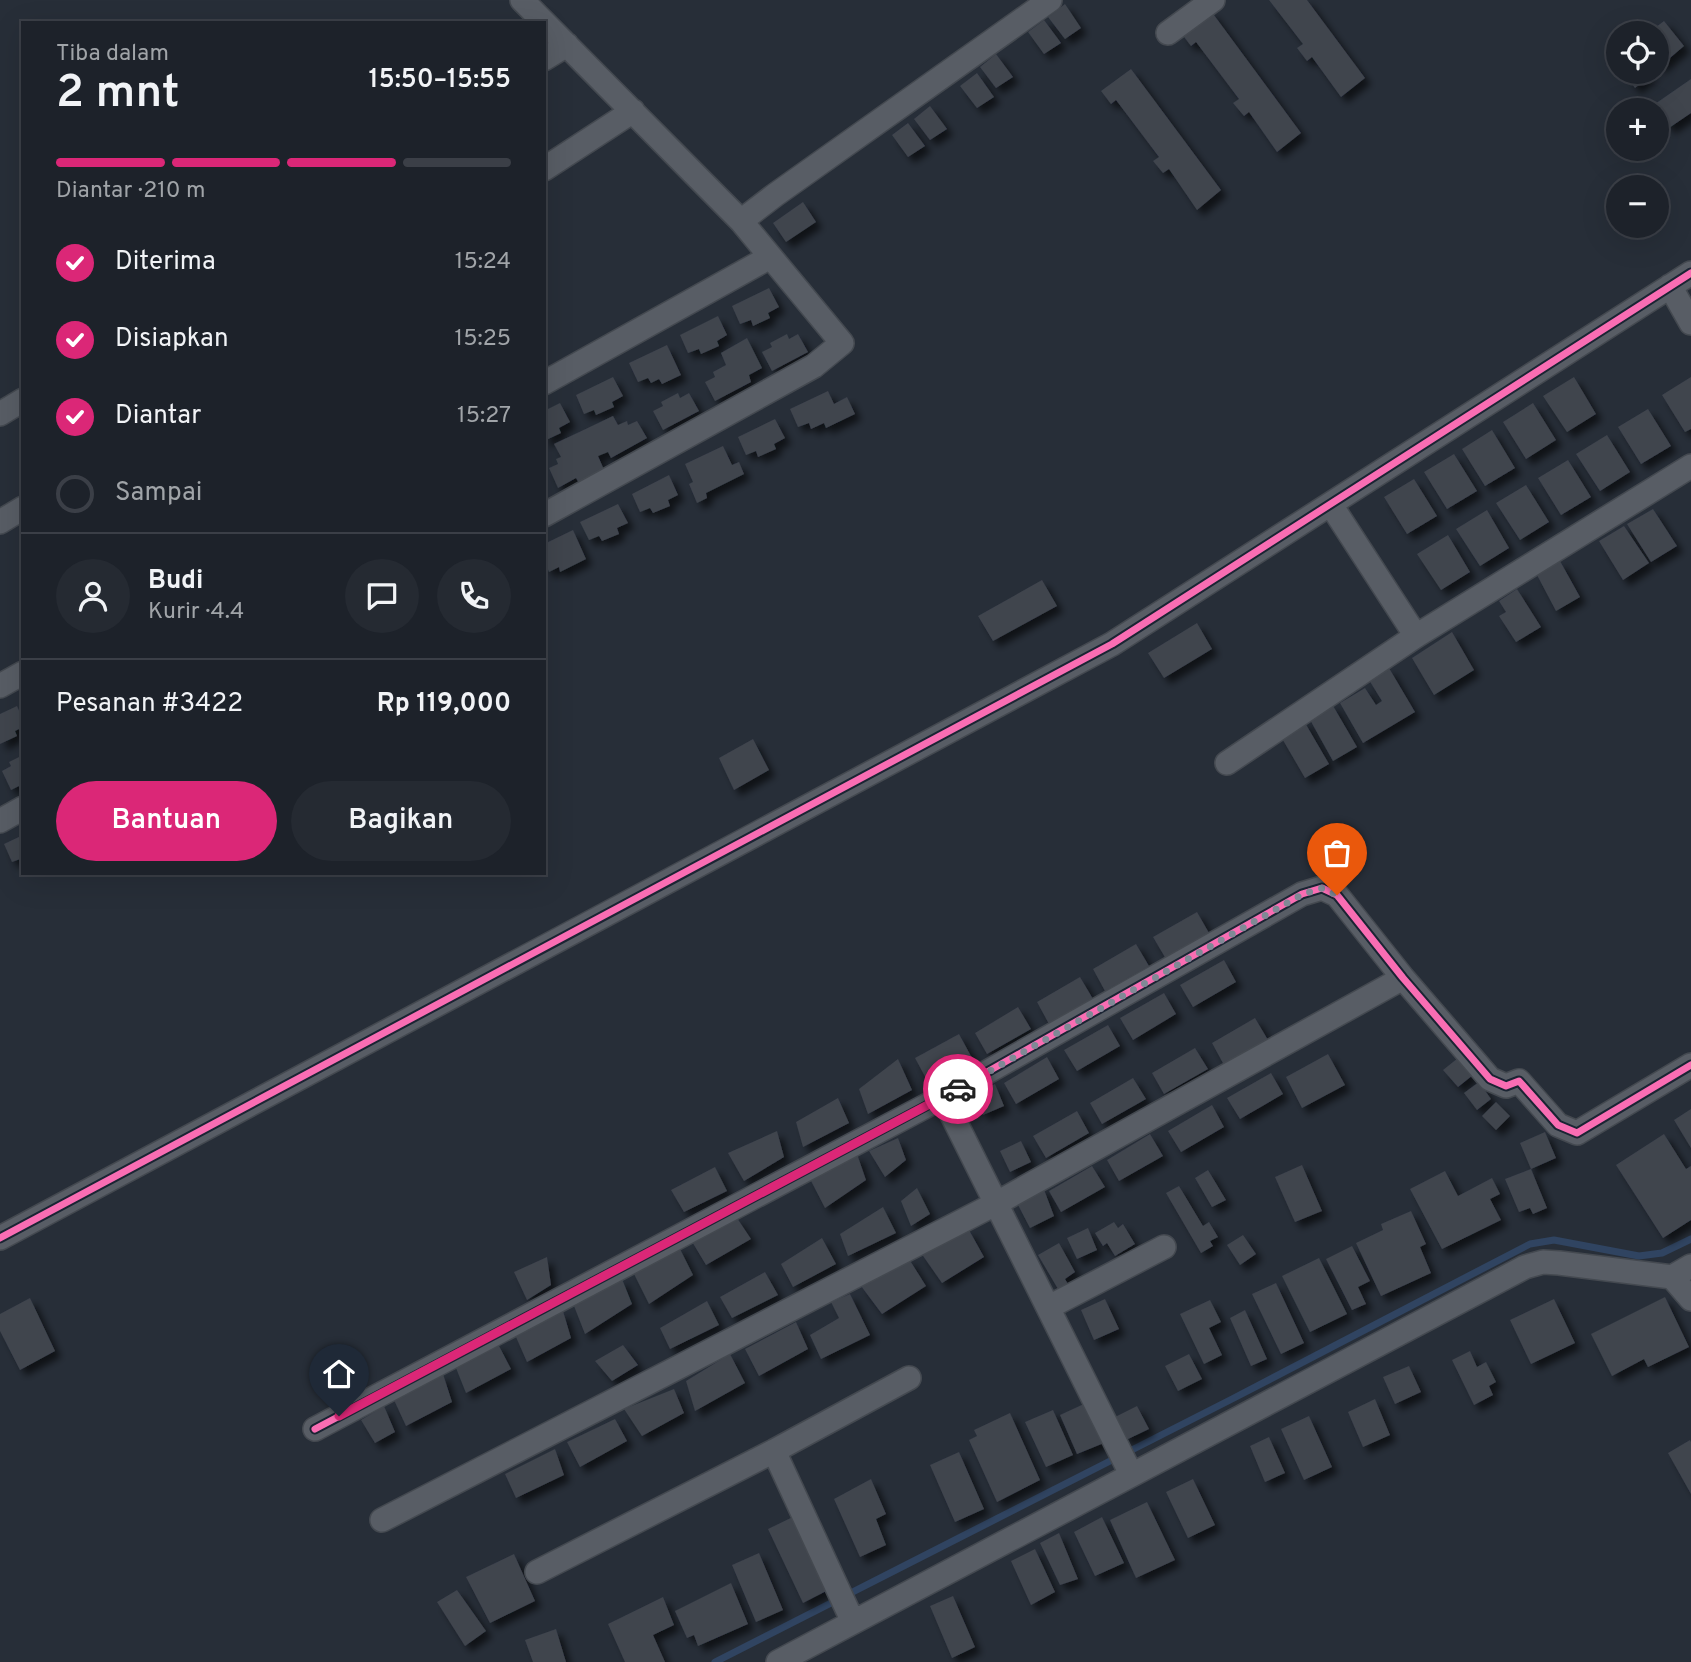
<!DOCTYPE html>
<html lang="id">
<meta charset="utf-8">
<style>
body{margin:0;font-family:Overpass,sans-serif;background:#252a32;color:#f1f3f6;height:100vh;display:flex;flex-direction:column;font-size:26px;white-space:nowrap}
*{box-sizing:border-box;margin:0}
p{font-size:23px;color:#a0a4a8}
.icon{flex:none;width:38px;height:38px;fill:none;stroke:currentColor;stroke-width:2;stroke-linecap:round;stroke-linejoin:round}
.map{position:relative;flex:1;overflow:hidden}
.panel{position:absolute;left:21px;top:21px;width:525px;height:854px;display:flex;flex-direction:column;background:#1d222a;border-radius:0px;box-shadow:0 7px 28px #0002,0 0 0 2px #3b3f47}
.panel>*{flex:none}
.fabs{position:absolute;left:1606px;top:21px;display:grid;gap:14px}
.fabs a{display:grid;place-items:center;width:63px;height:63px;border-radius:50%;background:#1d222a;box-shadow:0 7px 28px #0002,0 0 0 2px #3b3f47;font-size:35px}
.pin{position:absolute;display:grid;place-items:center;width:60px;height:60px;color:#fff;margin:-72px -30px;border-radius:50% 50% 50% 0;rotate:-45deg;box-shadow:0 0 7px #0007}
.pin .icon{rotate:45deg}
.courier{position:absolute;display:grid;place-items:center;width:70px;height:70px;margin:-35px;border:5px solid #db2777;border-radius:50%;background:#fff;color:#222;box-shadow:0 2px 9px #0007}
.overview em{font-style:normal;font-weight:600}
.overview div{display:flex;flex-direction:column-reverse}
.overview{display:flex;align-items:center;justify-content:space-between;height:119px;padding:0 35px}
h1{font-size:46px;font-weight:600;line-height:52px}
.bar{display:grid;grid-template-columns:repeat(4,1fr);gap:10px 7px;align-content:center;height:84px;padding:0 35px}
.bar i{height:9px;border-radius:5px;background:#3b3f47}
.bar .current{background:#db2777}
.bar p{grid-column:span 4}
.line{display:flex;align-items:center;gap:18px;padding:0 35px;border-top:2px solid #3b3f47}
.line div{flex:1}
.round{display:grid;place-items:center;flex:none;width:74px;height:74px;border-radius:37px;background:#252a32}
ol{padding:0 35px;list-style:none}
li{display:flex;align-items:center;gap:21px;height:77px}
li p{margin-inline-start:auto}
li .icon{padding:7px;border-radius:50%;background:#db2777;color:#fff;stroke-width:4}
li:last-child{color:#a0a4a8}
li i{width:38px;height:38px;border:4px solid #3b3f47;border-radius:50%}
.button{display:flex;gap:14px;margin-top:auto;padding:14px 35px}
.button a{flex:1;height:80px;border-radius:42px;background:#db2777;color:#fff;font-size:28px;font-weight:600;line-height:80px;text-align:center}
.button a+a{background:#252a32;color:#f1f3f6}
.map>svg:first-child{display:block}
.lines{fill:none;stroke-linecap:round;stroke-linejoin:round}
.stream{stroke:#304461;stroke-width:7}
.building{fill:#3f444e;filter:url(#shadow)}
.minor-casing{stroke:#444950;stroke-width:26}
.minor{stroke:#585d65;stroke-width:23}
.cycleway-casing{stroke:#1a2433;stroke-width:11}
.cycleway{stroke:#f96db3;stroke-width:7}
.done{stroke:#808996;stroke-width:7;stroke-dasharray:0 12.6}
.route{stroke:#db2777;stroke-width:9}
</style>
<div class="map">
<svg width="1691" height="1662" viewBox="0 0 1691 1662">
<defs>
<filter id="shadow"><feDropShadow dx="6" dy="6" stdDeviation="3.5" flood-color="#0009"/></filter>
</defs>
<rect width="100%" height="100%" fill="#272e38"/>
<g class="lines">
<path class="stream" d="M715 1662 1232 1399 1530 1244 1554 1240 1639 1256 1662 1253 1691 1239"/>
</g>
<path class="building" d="M1269 0H1307L1365 78 1341 97 1312 57 1307 61 1297 48 1303 44Z
M1065 4 1081 28 1065 39 1048 17Z
M1211 11 1301 133 1277 152 1249 112 1244 116 1233 103 1239 99 1196 42 1191 46 1181 33Z
M1044 20 1061 43 1044 54 1028 32Z
M1664 21 1684 46 1657 69V33H1648Z
M996 54 1013 77 996 88 980 67Z
M1131 69 1221 190 1197 210 1169 169 1163 173 1153 161 1159 157 1116 100 1111 104 1101 91Z
M1624 72H1654L1635 88Z
M977 73 994 97 977 108 960 86Z
M1691 79V113L1669 128 1657 110 1652 106Z
M930 106 947 129 930 140 914 119Z
M908 123 925 146 908 157 892 135Z
M803 202 816 222 786 242 773 223Z
M769 288 779 307 768 313 770 318 753 326 751 320 740 324 732 306Z
M718 316 727 335 717 341 719 346 701 354 699 349 688 353 680 335Z
M787 334 789 339 798 334 808 352 772 371 762 352 772 347 770 343Z
M747 338 762 368 749 375 751 382 715 401 705 382 715 377 713 372 726 365 721 353Z
M667 345 681 375 662 384 659 379 651 383 648 378 638 382 629 363Z
M613 377 623 396 612 402 614 407 596 415 594 410 584 414 576 395Z
M1574 377 1596 414 1567 432 1543 396Z
M1691 377V429L1685 432 1662 395Z
M828 391 834 404 847 397 855 414 826 428 824 423 811 429 809 423 798 427 790 409Z
M678 393 680 398 689 393 699 411 663 430 653 411 663 406 661 402Z
M560 403 570 422 559 428 561 433 544 441V411Z
M1533 403 1556 440 1526 459 1503 422Z
M1648 409 1671 446 1641 464 1618 427Z
M613 416 618 425 627 421 628 425 637 421 647 438 611 458 608 452 598 456 605 472 580 485 576 478 558 488 549 468 558 464 556 459 561 457 554 444Z
M775 419 785 438 774 444 776 449 758 457 756 451 746 455 738 437Z
M1492 430 1515 468 1485 486 1462 449Z
M1607 435 1630 472 1600 491 1576 454Z
M723 446 732 465 739 462 744 474 706 493 707 498 697 503 689 484 693 482 685 464Z
M1454 454 1477 491 1447 509 1424 472Z
M1568 460 1591 497 1561 515 1538 478Z
M669 475 678 495 668 500 670 506 653 513 650 508 640 512 632 494Z
M1414 479 1437 516 1407 534 1384 497Z
M1526 485 1549 522 1520 540 1496 503Z
M618 504 628 523 617 528 619 534 602 541 599 536 589 540 580 522Z
M1653 509 1677 546 1651 562 1627 524Z
M1487 510 1509 548 1480 566 1456 529Z
M1624 526 1649 563 1623 580 1599 541Z
M573 530 586 559 560 572 559 567 549 572 547 567 544 568V544Z
M1448 535 1470 572 1441 590 1417 554Z
M1560 561 1580 597 1556 611 1537 575Z
M1042 580 1057 606 993 641 978 616Z
M1517 589 1541 627 1516 642 1499 616 1506 612 1499 601Z
M1197 623 1212 649 1164 678 1148 653Z
M1452 632 1474 670 1434 695 1412 658Z
M1389 668 1415 712 1363 743 1340 703 1365 688 1376 705 1382 701 1369 680Z
M1332 704 1357 747 1333 761 1309 718Z
M17 706 23 719V727L15 731 17 736 0 744V714Z
M1304 721 1329 764 1305 778 1280 735Z
M753 739 769 770 734 790 719 758Z
M23 755V784L11 790 2 771 11 766 9 762Z
M23 835V858L12 862 4 844Z
M1197 912 1209 933 1166 959 1153 937Z
M1136 944 1149 966 1105 991 1093 969Z
M1224 960 1236 982 1193 1007 1180 985Z
M1080 977 1093 999 1049 1024 1037 1002Z
M1164 993 1176 1014 1133 1040 1120 1018Z
M1018 1007 1031 1029 987 1054 975 1033Z
M1255 1018 1268 1040 1224 1065 1212 1043Z
M1108 1025 1120 1046 1077 1071 1064 1050Z
M959 1034 972 1058 928 1082 915 1058Z
M1195 1048 1208 1069 1164 1094 1152 1073Z
M1328 1054 1345 1085 1302 1108 1286 1077Z
M1047 1057 1059 1079 1016 1104 1004 1083Z
M1458 1058 1473 1075 1458 1087 1443 1070Z
M898 1059 912 1090 868 1114 859 1089Z
M1271 1073 1283 1094 1240 1119 1227 1098Z
M1133 1078 1146 1099 1102 1124 1090 1103Z
M1479 1082 1491 1099 1477 1110 1464 1093Z
M995 1084 1004 1106 983 1115 973 1094Z
M838 1098 849 1123 803 1147 796 1122Z
M1496 1102 1510 1116 1496 1130 1482 1116Z
M1212 1105 1224 1127 1181 1152 1168 1131Z
M1691 1109V1148L1674 1120Z
M1077 1111 1089 1133 1046 1158 1033 1136Z
M777 1131 784 1157 744 1181 728 1153Z
M1545 1132 1556 1158 1531 1169 1520 1143Z
M1150 1134 1163 1156 1119 1181 1107 1160Z
M1664 1134 1686 1169 1691 1166V1220L1663 1238 1616 1165Z
M898 1138 906 1160 885 1177 869 1151Z
M1021 1141 1031 1162 1010 1172 1000 1151Z
M857 1154 866 1180 825 1208 809 1177Z
M1302 1165 1322 1211 1295 1222 1275 1177Z
M1092 1166 1105 1187 1061 1212 1049 1191Z
M715 1167 727 1191 684 1212 671 1190Z
M1531 1169 1547 1208 1533 1214 1530 1208 1519 1212 1505 1179Z
M1208 1170 1226 1200 1212 1207 1195 1178Z
M1445 1171 1458 1196 1492 1178 1500 1194 1490 1199 1501 1220 1442 1249 1410 1189Z
M1179 1186 1203 1226 1209 1222 1218 1237 1210 1241 1213 1246 1201 1253 1166 1193Z
M1043 1187 1054 1216 1030 1228 1017 1203Z
M917 1188 930 1214 911 1226 901 1201Z
M883 1207 896 1233 848 1256 840 1234Z
M1411 1211 1426 1244 1420 1247 1431 1273 1381 1296 1356 1243 1383 1230 1381 1224Z
M737 1218 751 1239 706 1265 691 1240Z
M1114 1222 1118 1228 1123 1224 1135 1244 1115 1256 1107 1243 1103 1246 1095 1233Z
M1088 1228 1097 1250 1077 1259 1067 1238Z
M969 1230 984 1257 942 1283 921 1253Z
M1243 1235 1256 1254 1240 1265 1227 1245Z
M822 1238 836 1264 793 1287 781 1264Z
M1059 1243 1075 1272 1065 1279 1068 1284 1058 1289 1038 1255Z
M1352 1246 1370 1281 1358 1287 1366 1304 1352 1310 1326 1259Z
M679 1247 693 1275 649 1304 633 1272Z
M547 1257 551 1285 527 1300 514 1272Z
M1319 1258 1347 1314 1310 1332 1282 1276Z
M909 1259 926 1286 882 1314 861 1286Z
M765 1272 778 1295 732 1318 720 1297Z
M622 1279 632 1304 585 1334 574 1306Z
M1276 1283 1304 1343 1281 1354 1252 1294Z
M850 1294 870 1335 821 1359 810 1335 839 1318 831 1302Z
M1665 1297 1689 1347 1648 1367 1644 1359 1612 1376 1591 1334Z
M30 1298 55 1351 20 1370 0 1331V1314Z
M1105 1299 1119 1329 1094 1340 1081 1310Z
M1554 1299 1575 1343 1531 1364 1510 1320Z
M1210 1300 1221 1322 1209 1328 1222 1355 1204 1364 1180 1314Z
M707 1301 719 1325 670 1349 660 1328Z
M1245 1310 1267 1359 1251 1366 1230 1318Z
M563 1311 571 1338 527 1362 516 1337Z
M796 1322 808 1349 759 1376 745 1349Z
M498 1344 511 1369 466 1393 456 1368Z
M623 1345 638 1365 612 1381 595 1361Z
M1470 1351 1477 1367 1486 1362 1496 1382 1489 1386 1493 1395 1474 1405 1452 1360Z
M730 1354 745 1383 695 1411 686 1381Z
M1189 1354 1202 1379 1178 1391 1165 1366Z
M1409 1366 1421 1392 1395 1404 1383 1377Z
M443 1374 452 1402 406 1426 394 1400Z
M674 1389 684 1413 642 1436 624 1409Z
M1375 1399 1390 1435 1363 1447 1348 1412Z
M1086 1403 1104 1443 1077 1454 1060 1415Z
M384 1406 395 1432 375 1443 361 1420Z
M1137 1406 1149 1429 1126 1440 1115 1417Z
M1053 1410 1073 1455 1046 1467 1025 1422Z
M1010 1413 1040 1480 997 1502 969 1440 977 1436 974 1430Z
M1309 1416 1332 1467 1304 1480 1281 1429Z
M615 1419 627 1441 580 1467 567 1442Z
M1269 1437 1285 1473 1265 1482 1250 1446Z
M1690 1440 1691 1442V1494L1668 1453Z
M555 1449 564 1475 516 1498 505 1474Z
M959 1452 984 1509 955 1522 930 1465Z
M871 1479 886 1514 876 1519 886 1545 860 1557 834 1499Z
M1193 1479 1215 1525 1188 1538 1166 1492Z
M1147 1502 1175 1560 1136 1578 1110 1520Z
M801 1513 834 1587 803 1603 768 1529Z
M1102 1517 1124 1563 1095 1576 1074 1532Z
M1059 1533 1078 1579 1060 1585 1040 1543Z
M1035 1549 1055 1592 1031 1605 1011 1561Z
M759 1553 783 1610 756 1622 732 1565Z
M514 1554 535 1601 490 1623 466 1577Z
M731 1583 748 1624 698 1646 694 1635 687 1638 675 1611Z
M457 1590 486 1631 465 1646 437 1602Z
M953 1596 975 1647 952 1658 930 1606Z
M663 1597 674 1625 653 1635 665 1662H625L608 1624Z
M556 1629 566 1662H533L525 1640Z"/>
<g class="lines">
<g class="minor-casing">
<path id="minor" d="M522 0 741 221 842 343 814 366 544 515
M1168 33 1213 0
M544 59 567 45
M544 169 633 111
M741 221 775 195 1050 0
M1670 286 1691 323
M544 383 770 257
M0 414 23 400
M1331 505 1416 636
M0 522 23 508
M0 686 23 673
M1227 763 1416 636 1691 466
M0 821 23 808
M943 1097 1131 1474
M0 1238 1112 644 1691 273
M1672 1277 1691 1299
M1049 1307 1164 1247
M315 1429 943 1097 1302 894 1322 888 1337 895 1403 978 1490 1079 1506 1086 1519 1081 1558 1125 1577 1133 1691 1065
M774 1451 853 1622
M382 1520 997 1203 1403 978
M537 1572 774 1451 909 1378
M778 1662 1525 1267 1543 1262 1559 1263 1672 1277 1691 1266"/>
</g>
<use href="#minor" class="minor"/>
<g class="cycleway-casing">
<path id="cycleway" d="M0 1238 1112 644 1691 273
M315 1429 943 1097 1302 894 1322 888 1337 895 1403 978 1490 1079 1506 1086 1519 1081 1558 1125 1577 1133 1691 1065"/>
</g>
<use href="#cycleway" class="cycleway"/>
</g>
<g class="lines">
<path class="done" d="M958 1089 1303 894 1322 888 1337 895"/>
<path class="route" d="M339 1416 958 1089"/>
</g>
</svg>
<div class="fabs">
<a><svg class="icon" aria-label="locate" viewBox="0 0 24 24"><circle cx="12" cy="12" r="6"/><path d="M12 2v4M12 18v4M2 12h4M18 12h4"/></svg></a>
<a>+</a>
<a>−</a>
</div>
<div class="pin" style="left:1337px;top:895px;background:#ea580c"><svg class="icon" aria-label="bag" viewBox="0 0 24 24"><path d="M5 8h14l-1 12H6zM9 8a3 3 0 0 1 6 0"/></svg></div>
<div class="pin" style="left:339px;top:1416px;background:#1f2937"><svg class="icon" aria-label="home" viewBox="0 0 24 24"><path d="M3 11l9-7 9 7M6 9v11h12V9"/></svg></div>
<div class="courier" style="left:958px;top:1089px"><svg class="icon" aria-label="car" viewBox="0 0 24 24"><path d="M5 17H2v-5l4-1 3-4h7l3 4 3 1v5h-3M9 17h6M6 11h13"/><circle cx="7" cy="17" r="2"/><circle cx="17" cy="17" r="2"/></svg></div>
<section class="panel">
<div class="overview"><div><h1>2 mnt</h1><p>Tiba dalam</p></div><em>15:50–15:55</em></div>
<div class="bar"><i class="current"></i><i class="current"></i><i class="current"></i><i></i><p>Diantar · 210 m</p></div>
<ol>
<li><svg class="icon" aria-label="check" viewBox="0 0 24 24"><path d="M5 12l5 5 9-10"/></svg>Diterima<p>15:24</p></li>
<li><svg class="icon" aria-label="check" viewBox="0 0 24 24"><path d="M5 12l5 5 9-10"/></svg>Disiapkan<p>15:25</p></li>
<li><svg class="icon" aria-label="check" viewBox="0 0 24 24"><path d="M5 12l5 5 9-10"/></svg>Diantar<p>15:27</p></li>
<li><i></i>Sampai</li>
</ol>
<div class="line" style="height:126px"><a class="round"><svg class="icon" aria-label="person" viewBox="0 0 24 24"><circle cx="12" cy="8" r="4"/><path d="M4 21q1-7 8-7t8 7"/></svg></a><div><b>Budi</b><p>Kurir · 4.4</p></div><a class="round"><svg class="icon" aria-label="chat" viewBox="0 0 24 24"><path d="M4 5h16v11H9l-5 4z"/></svg></a><a class="round"><svg class="icon" aria-label="phone" viewBox="0 0 24 24"><path d="M5 4h4l2 5-3 2q2 4 5 5l2-3 5 2v4C11 20 4 13 5 4z"/></svg></a></div>
<div class="line" style="height:91px"><div>Pesanan #3422</div><b>Rp 119,000</b></div>
<div class="button"><a>Bantuan</a><a>Bagikan</a></div>
</section>
</div>
